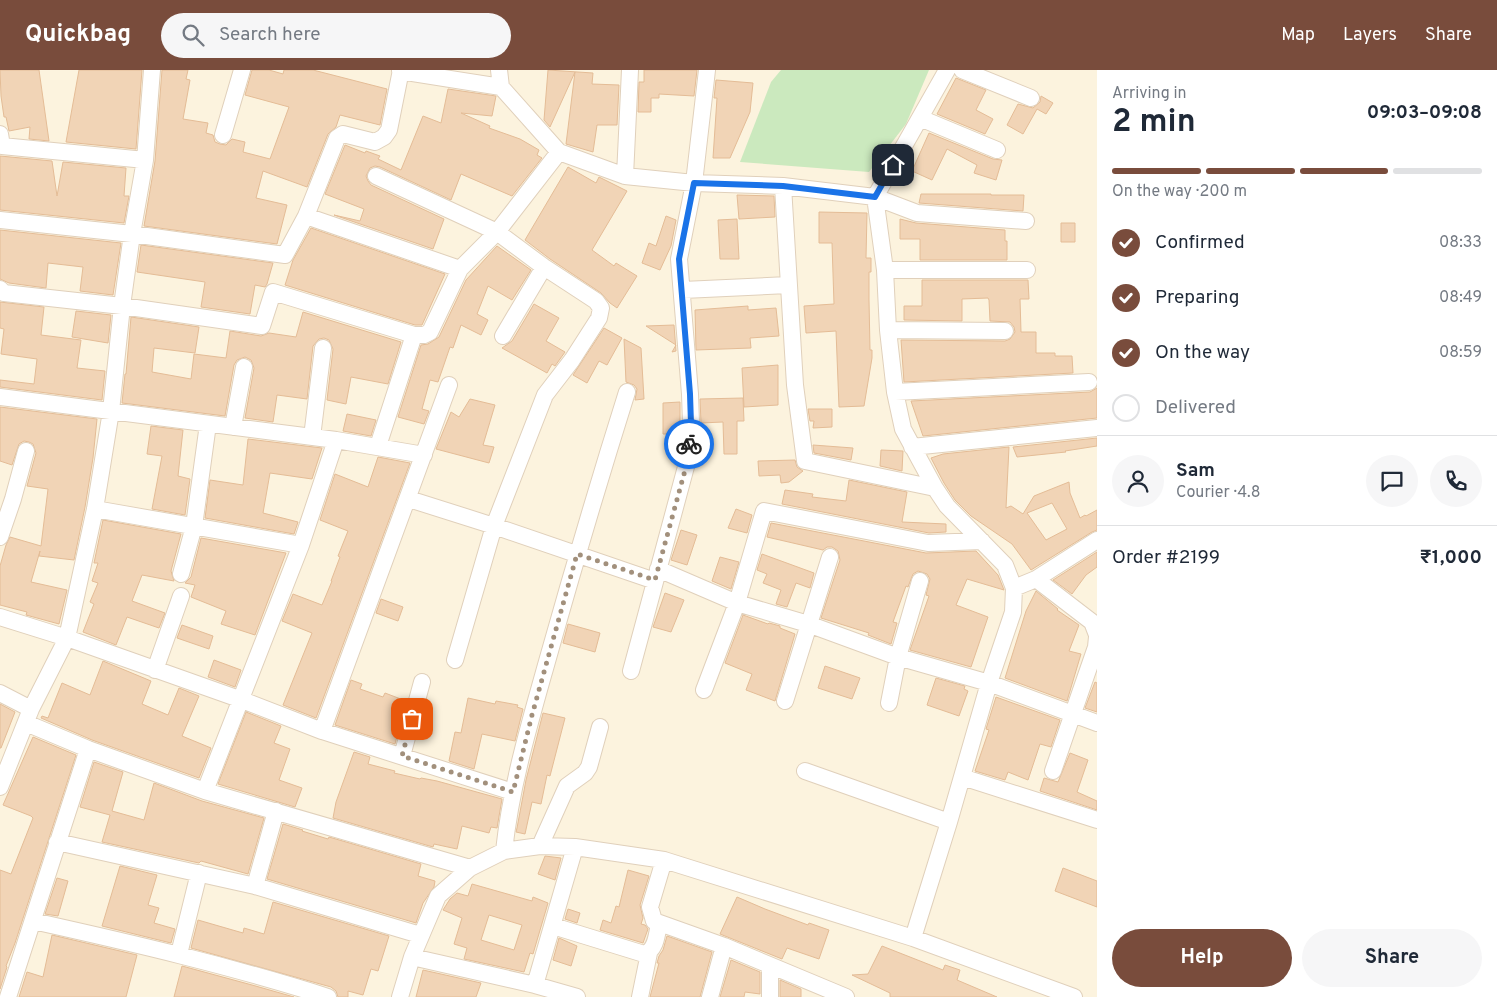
<!DOCTYPE html>
<meta charset="utf-8">
<style>
body{margin:0;font-family:Overpass,sans-serif;background:#f6f6f7;color:#1f2937;height:100vh;display:flex;flex-direction:column;font-size:19px;white-space:nowrap}
*{box-sizing:border-box;margin:0}
p{font-size:16px;color:#747a83}
.icon{flex:none;width:28px;height:28px;fill:none;stroke:currentColor;stroke-width:2;stroke-linecap:round;stroke-linejoin:round}
.map{position:relative;flex:1;overflow:hidden}
.details{display:flex;flex-direction:column;background:#fff;width:400px}
.details>*{flex:none}
.pin{position:absolute;display:grid;place-items:center;width:42px;height:42px;color:#fff;margin:-21px;border-radius:10px;box-shadow:0 2px 8px #0006}
.courier{position:absolute;display:grid;place-items:center;width:50px;height:50px;margin:-25px;border:4px solid #1a73e8;border-radius:50%;background:#fff;color:#222;box-shadow:0 1px 6px #0007}
.head em{font-style:normal;font-weight:700}
.head div{display:flex;flex-direction:column-reverse}
.head{display:flex;align-items:center;justify-content:space-between;height:85px;padding:0 15px}
h1{font-size:32px;font-weight:700;line-height:38px}
.bar{display:grid;grid-template-columns:repeat(4,1fr);gap:8px 5px;align-content:center;height:60px;padding:0 15px}
.bar i{height:6px;border-radius:4px;background:#e0e1e3}
.bar .selected{background:#794c3c}
.bar p{grid-column:span 4}
.line{display:flex;align-items:center;gap:12px;padding:0 15px;border-top:1px solid #e0e1e3}
.line div{flex:1}
.round{display:grid;place-items:center;flex:none;width:52px;height:52px;border-radius:26px;background:#f6f6f7}
ol{padding:0 15px;list-style:none}
li{display:flex;align-items:center;gap:15px;height:55px}
li p{margin-inline-start:auto}
li .icon{padding:5px;border-radius:50%;background:#794c3c;color:#fff;stroke-width:4}
li:last-child{color:#747a83}
li i{width:28px;height:28px;border:2px solid #e0e1e3;border-radius:50%}
.cta{display:flex;gap:10px;margin-top:auto;padding:10px 15px}
.cta a{flex:1;height:58px;border-radius:30px;background:#794c3c;color:#fff;font-size:20px;font-weight:700;line-height:58px;text-align:center}
.cta a+a{background:#f6f6f7;color:#1f2937}
header{display:flex;align-items:center;gap:30px;box-sizing:border-box;height:70px;padding:0 25px;background:#794c3c;color:#fff}
header strong{font-size:24px}
nav{display:flex;gap:28px;margin-inline-start:auto;font-size:18px}
.search{width:350px;height:45px;background:#f6f6f7;display:flex;align-items:center;gap:12px;box-sizing:border-box;padding:0 18px;border-radius:28px;color:#747a83;font-size:19px}
main{display:flex;flex:1;min-height:0}
.map>svg:first-child{display:block}
.green{fill:#cbe9be}
.building{fill:#f1d4b6;stroke:#e4bc96;fill-rule:evenodd}
.lines{fill:none;stroke-linecap:round;stroke-linejoin:round}
.minor-casing{stroke:#e0d0bb;stroke-width:18}
.minor{stroke:#fff;stroke-width:16}
.done{stroke:#a2907c;stroke-width:5;stroke-dasharray:0 9}
.route{stroke:#1a73e8;stroke-width:6}
</style>
<header>
<strong>Quickbag</strong>
<div class="search"><svg class="icon" aria-label="search" viewBox="0 0 24 24"><circle cx="10" cy="10" r="6"/><path d="M15 15l6 6"/></svg>Search here</div>
<nav><a>Map</a><a>Layers</a><a>Share</a></nav>
</header>
<main>
<div class="map">
<svg width="1097" height="927" viewBox="0 0 1097 927">
<rect width="100%" height="100%" fill="#fcf3de"/>
<path class="green" d="M781 0H929L906 54 869 102 740 92 771 12Z"/>
<path class="building" d="M0 0H39L49 71 29 69 30 57 9 61 6 47H4L1 26Z
M79 0H142L136 79 66 72Z
M162 0H188L186 9 190 10 183 49 208 53 206 63 213 65 215 72 220 74 226 75 232 69 245 72 243 82 270 89 289 37 245 25 252 0H269L283 4 284 0H313L387 19 380 55 340 45 336 57 328 64 307 117 263 101 256 128 287 135 277 174 144 156 155 91Z
M548 0 593 3 592 14 619 15 617 55H597L593 82 566 74 575 2 550 57 544 50Z
M644 0H697L694 26 659 24V28H651V42H638L639 12H644Z
M956 8 986 20 976 40 993 49 985 64 937 44Z
M716 10 753 13 750 42 730 88H713L717 28H714Z
M448 19 496 26 492 46 461 43 490 56 489 58 520 69 539 80 537 85 542 88 512 126 461 104 451 130 380 97 375 96 370 98 366 106 368 111 371 115 444 149 433 179 334 145 360 151 364 139 325 124 345 75 365 83 366 81 380 86 378 89 401 100 423 46 441 53Z
M1041 26 1053 33 1046 44 1037 39 1023 64 1007 55 1018 34 1033 38 1040 32Z
M929 63 993 89 1002 90 996 110 974 103 977 95 947 79 932 110 912 101Z
M0 86 52 91 57 126 63 92 126 98 124 126H129L124 153 0 140Z
M568 97 596 113 599 107 627 121 592 180 614 196 616 193 637 206 617 238 610 233 601 223 550 189 525 170Z
M921 124H991V125H1024L1023 141 919 133Z
M737 125 774 126 775 147 739 149Z
M819 142 867 143 866 188H871V202H869V230L870 280H872V288L864 336 839 337 836 261 806 263 804 236 834 234 832 173H819Z
M666 146 676 150 671 176 660 200 642 193 649 173 656 176Z
M737 149 739 189H720L718 150Z
M900 149 916 153 1005 160V171H1007V190H920V169H900Z
M1061 153H1075V172H1061Z
M311 158 445 204 422 255H415L285 215 293 190Z
M0 160 121 173 113 225 80 221 83 197 48 193 46 218 9 213 0 209Z
M141 175 273 193 267 214 265 217 255 215 250 244 201 237 205 212 137 202Z
M497 176 531 200 512 230 488 216 477 244 488 250 481 265 461 255 453 278 450 277 438 312 430 310 422 339 429 341 424 354 398 347 421 275 428 274 439 267 466 210Z
M922 210H1028L1029 229H1020L1021 262H1036V283H1055V286H1072L1073 303 904 312 901 270 1005 271 1010 269 1015 262 1014 257 1010 252 990 251 989 230 988 228 962 229V251L904 250V236H922Z
M0 232 44 237 41 265 81 270 77 298 105 301 102 330 0 317V310L34 314 37 289 1 284 4 259 0 258Z
M534 234 559 248 546 271 565 282 555 296 552 294 547 303 502 278 512 271Z
M748 236V240L776 238 779 266 750 268 751 278 696 280 695 240Z
M76 241 111 245 108 273 72 267Z
M303 242 401 272 388 314 351 307 346 334 327 330 333 279 329 270 324 268 319 269 313 276 307 329 277 325 273 352 245 348 254 298 251 290 245 287 237 290 234 295 225 346 122 333 125 304H126L131 247 199 257 195 283 154 278 152 302 191 309 194 284 226 288 230 261 261 266 269 263 296 267Z
M674 255 676 281 672 282 676 275 646 256Z
M604 258 622 268 607 295 599 291 587 313 573 305Z
M624 269 641 278 644 329 635 330 637 319 634 315 626 312Z
M778 295V335L744 337 742 298Z
M1097 318V348L923 366 911 331 1090 322Z
M743 328 744 351H737V384H724L723 352 701 353 700 329Z
M470 329 495 335 483 375 494 377 489 393 436 379 451 342 459 347Z
M680 332V364H663V333Z
M0 337 97 349 93 388 85 437 74 490 39 486 40 481 31 512 67 520 59 554 26 545 27 542 0 535V496L6 475 10 467 41 476 48 419 27 416 36 383 33 374 29 372 24 371 19 374 12 395 0 391Z
M808 339H832V357L813 358 814 351H810Z
M347 344 376 350 371 366 343 361Z
M151 356 183 360 178 406 190 409 185 445 152 439 162 386 147 384Z
M1097 368V376L1065 381 1066 382 1017 387 1013 377Z
M248 369 322 378 312 409 270 403 263 443 298 452 294 464 205 448 210 410 243 415Z
M813 375 853 378 851 390 814 383Z
M1009 377 1006 438 1011 436 1023 444 1034 426 1069 412 1070 423 1080 448 1085 445 1086 446 1097 440V460L1092 462 1031 500 1012 474 971 446 955 430 944 413 931 388 943 384ZM1052 433 1067 459 1046 470 1027 443Z
M881 380 903 381 902 401 880 396Z
M378 387 410 393 316 648 283 635 312 563 282 551 293 524 322 535 332 511H331L340 487 338 486 348 461 320 450 335 404 368 417Z
M795 390 797 397 803 401 789 412 781 413 780 405 759 406 758 391Z
M849 410 907 422 902 452 946 454V462L929 463 782 434 785 420 813 424 812 427 846 431Z
M736 439 752 445 747 463 728 458Z
M103 450 181 464 171 501 174 511 142 505 132 531 165 543 159 558 127 547 116 575 83 562 94 534 90 532 98 513 92 511 98 493H94Z
M771 453 926 483 976 481 998 505 1004 520 967 509 956 535 988 547 971 597 910 580 929 526 926 525 930 509 927 504 918 501 913 504 908 517 906 516 893 552 897 553 891 574 868 565 869 563 821 548 840 490 838 481 832 477H827L823 480 767 467Z
M681 460 697 465 687 495 671 490Z
M201 468 286 483 255 565 221 554 226 541 191 527 195 515 185 513 191 507Z
M1097 482V497L1086 505 1072 524 1053 510Z
M762 484 814 503 810 518 796 513 787 537 776 534 781 520 763 513 767 504 757 500Z
M720 487 739 492 731 519 712 511Z
M1036 521 1058 539 1057 540 1079 555 1069 581 1081 584 1067 631 1005 608 1026 541Z
M665 523 684 530 671 562 653 557Z
M381 529 403 537 398 551 376 543Z
M743 545 768 554 769 553 780 556V558L795 564 775 631 746 620 752 604 725 593Z
M568 554 600 563 595 582 563 573Z
M182 555 213 566 209 579 177 568Z
M214 590 241 600 235 617 208 607Z
M103 591 151 611 142 634 168 645 179 618 199 626 182 666 211 678 199 708 92 670 41 648 42 646 48 648 62 613 90 625Z
M825 596 860 608 852 629 818 618Z
M936 608 965 616 964 619 968 621 959 646 927 635Z
M351 610 362 614 360 619 383 627 385 623 406 631 395 674 335 655Z
M1095 612 1097 613V642L1085 638Z
M996 627 1060 650 1051 677 1040 674 1028 710 1008 702 1005 710 975 701 989 660 986 659Z
M468 628 495 634 496 631 518 635 517 637 523 639 515 671 482 664 474 699 449 691 455 662 461 663Z
M0 634 15 642 1 678H0Z
M246 642 281 656 274 673 290 679 279 710 302 718 295 737 218 714Z
M543 643 565 648 550 706 547 705 541 734 532 732 525 764 516 762 517 758 526 710Z
M33 667 76 685 15 873 6 896 7 897 0 919V800L11 804 33 748 31 746 3 735Z
M354 682 370 687 368 694 395 701 394 703 420 709 421 708 437 711 502 729 497 758 491 757 489 763 462 756 457 779 434 774 433 777 333 748 336 732Z
M1070 683 1088 690 1077 722 1097 731V740L1040 721 1044 708 1058 712Z
M94 692 123 702 112 741 144 750 154 713 202 731 264 748 248 804 201 791 199 793 102 772 110 745 80 737Z
M283 754 303 760 302 761 328 769 329 767 421 794 418 806 435 811 434 817 423 833 416 853 267 809Z
M545 786 561 788 555 810 538 804Z
M120 796 157 805 148 835 159 838 154 853 175 859 171 873 102 856Z
M1063 798 1097 811V837L1055 821Z
M628 800 649 806 640 835 643 848 641 854 645 855 648 859 643 873 600 860 603 850 611 853 616 836 619 837Z
M57 808 68 811 58 846 45 844Z
M472 814 532 831 533 827 548 833 533 884 530 883 524 902 464 889 467 878 454 874 462 848 443 840 450 829 457 823 468 826ZM489 845 522 855 514 880 481 870Z
M737 827 765 839 808 855 809 853 829 860 819 889 787 878 782 889 720 864Z
M273 832 389 866 378 901 371 899 363 925 348 921V927H338L336 921 331 917 191 878 198 850 243 863 244 858 264 864Z
M568 839 580 843 577 853 565 849Z
M52 865 137 885 126 927H19L27 902 43 907Z
M667 866 712 882 700 927H650L659 893H657L659 886 663 880Z
M559 868 577 876 571 896 553 890Z
M882 876 943 900 945 895 960 900 957 910 997 927H890V923L852 905 868 904Z
M731 890 760 902V924L745 922 744 927H720Z
M182 896 252 915 294 927H174Z
M423 900 481 913 476 927H416Z
M780 910 801 919V927H780Z"/>
<g class="lines">
<g class="minor-casing">
<path id="minor" d="M499 0 501 17 559 82 625 106 694 113 783 116 875 127 917 143 1026 151
M962 0 1031 28
M400 1 501 17
M920 48 997 80
M0 64 2 76 145 90
M223 65 242 0
M376 106 497 162 544 197 596 231 601 238 599 248 572 290 545 325 494 456 455 590
M625 106 630 0
M783 116 795 315 805 391 935 418
M875 127 885 200 888 260 895 322 903 359 935 418 947 436 1005 495 1014 518 1013 542 989 613 949 752 913 868
M875 127 947 0
M306 146 460 199
M0 150 132 164 285 185 306 146 337 68 343 64 375 72 384 67 389 60 401 0
M885 200H1027
M0 219 4 223 122 236 262 256 273 222 414 265
M683 220 788 215
M888 260 1005 261
M503 266 544 197
M895 322 1089 312
M0 327 336 370 424 385
M233 357 244 297
M312 367 323 278
M378 376 414 265H424L430 262 460 199 497 162 559 82
M912 377 1097 358
M409 429 494 456 655 511
M95 439 301 475
M0 467 13 429 26 381
M658 499 737 533 808 554 898 587 989 613 1097 653
M181 504 194 456 208 354
M1036 509 1097 470
M1014 518 1036 509 1092 552 1097 565
M0 547 67 568 242 630 322 661 513 722
M155 600 181 526
M631 601 687 393 691 353 690 324 679 189 694 113 707 0
M704 620 737 533 764 441 928 473 982 471
M0 623 31 639
M785 631 830 487
M889 633 898 587 920 511
M26 653 88 679 205 721 470 798
M322 661 449 315
M402 686 422 612
M805 701 949 752
M1053 701 1096 577 1097 567
M962 707 1097 750
M0 717 31 639 67 568 95 439 111 341 122 236 132 164 145 90 152 0
M205 721 301 475 336 370
M57 772 255 816 420 865
M540 776 567 716 585 703 589 697 600 657
M504 781C511 715 530 652 548 588 573 499 599 411 627 322
M664 790 650 837 654 851 724 876 846 927
M255 816 276 741
M33 851C132 873 231 896 328 927
M553 856 644 884C656 881 657 864 659 853
M179 884 199 803
M412 887 535 915 577 927
M770 896V927
M535 915 575 777
M8 927 88 679
M400 927 412 887 438 826 470 798 504 781 540 776 575 777 664 790 913 868 1074 927
M640 927 649 883
M710 927 724 876"/>
</g>
<use href="#minor" class="minor"/>
</g>
<g class="lines">
<path class="done" d="M412 649 402 686 513 722 532 645 577 484 655 510 687 393 689 374"/>
<path class="route" d="M689 374 691 354 690 324 679 189 694 113 783 116 875 127 893 95"/>
</g>
</svg>
<div class="pin" style="left:412px;top:649px;background:#ea580c"><svg class="icon" aria-label="bag" viewBox="0 0 24 24"><path d="M5 8h14l-1 12H6zM9 8a3 3 0 0 1 6 0"/></svg></div>
<div class="pin" style="left:893px;top:95px;background:#1f2937"><svg class="icon" aria-label="home" viewBox="0 0 24 24"><path d="M3 11l9-7 9 7M6 9v11h12V9"/></svg></div>
<div class="courier" style="left:689px;top:374px"><svg class="icon" aria-label="bike" viewBox="0 0 24 24"><circle cx="6" cy="16" r="4"/><circle cx="18" cy="16" r="4"/><path d="M6 16l4-8h5l3 8M10 8l3 8H6M13 5h3"/></svg></div>
</div>
<section class="details">
<div class="head"><div><h1>2 min</h1><p>Arriving in</p></div><em>09:03–09:08</em></div>
<div class="bar"><i class="selected"></i><i class="selected"></i><i class="selected"></i><i></i><p>On the way · 200 m</p></div>
<ol>
<li><svg class="icon" aria-label="check" viewBox="0 0 24 24"><path d="M5 12l5 5 9-10"/></svg>Confirmed<p>08:33</p></li>
<li><svg class="icon" aria-label="check" viewBox="0 0 24 24"><path d="M5 12l5 5 9-10"/></svg>Preparing<p>08:49</p></li>
<li><svg class="icon" aria-label="check" viewBox="0 0 24 24"><path d="M5 12l5 5 9-10"/></svg>On the way<p>08:59</p></li>
<li><i></i>Delivered</li>
</ol>
<div class="line" style="height:90px"><a class="round"><svg class="icon" aria-label="person" viewBox="0 0 24 24"><circle cx="12" cy="8" r="4"/><path d="M4 21q1-7 8-7t8 7"/></svg></a><div><b>Sam</b><p>Courier · 4.8</p></div><a class="round"><svg class="icon" aria-label="chat" viewBox="0 0 24 24"><path d="M4 5h16v11H9l-5 4z"/></svg></a><a class="round"><svg class="icon" aria-label="phone" viewBox="0 0 24 24"><path d="M5 4h4l2 5-3 2q2 4 5 5l2-3 5 2v4C11 20 4 13 5 4z"/></svg></a></div>
<div class="line" style="height:65px"><div>Order #2199</div><b>₹1,000</b></div>
<div class="cta"><a>Help</a><a>Share</a></div>
</section>
</main>
